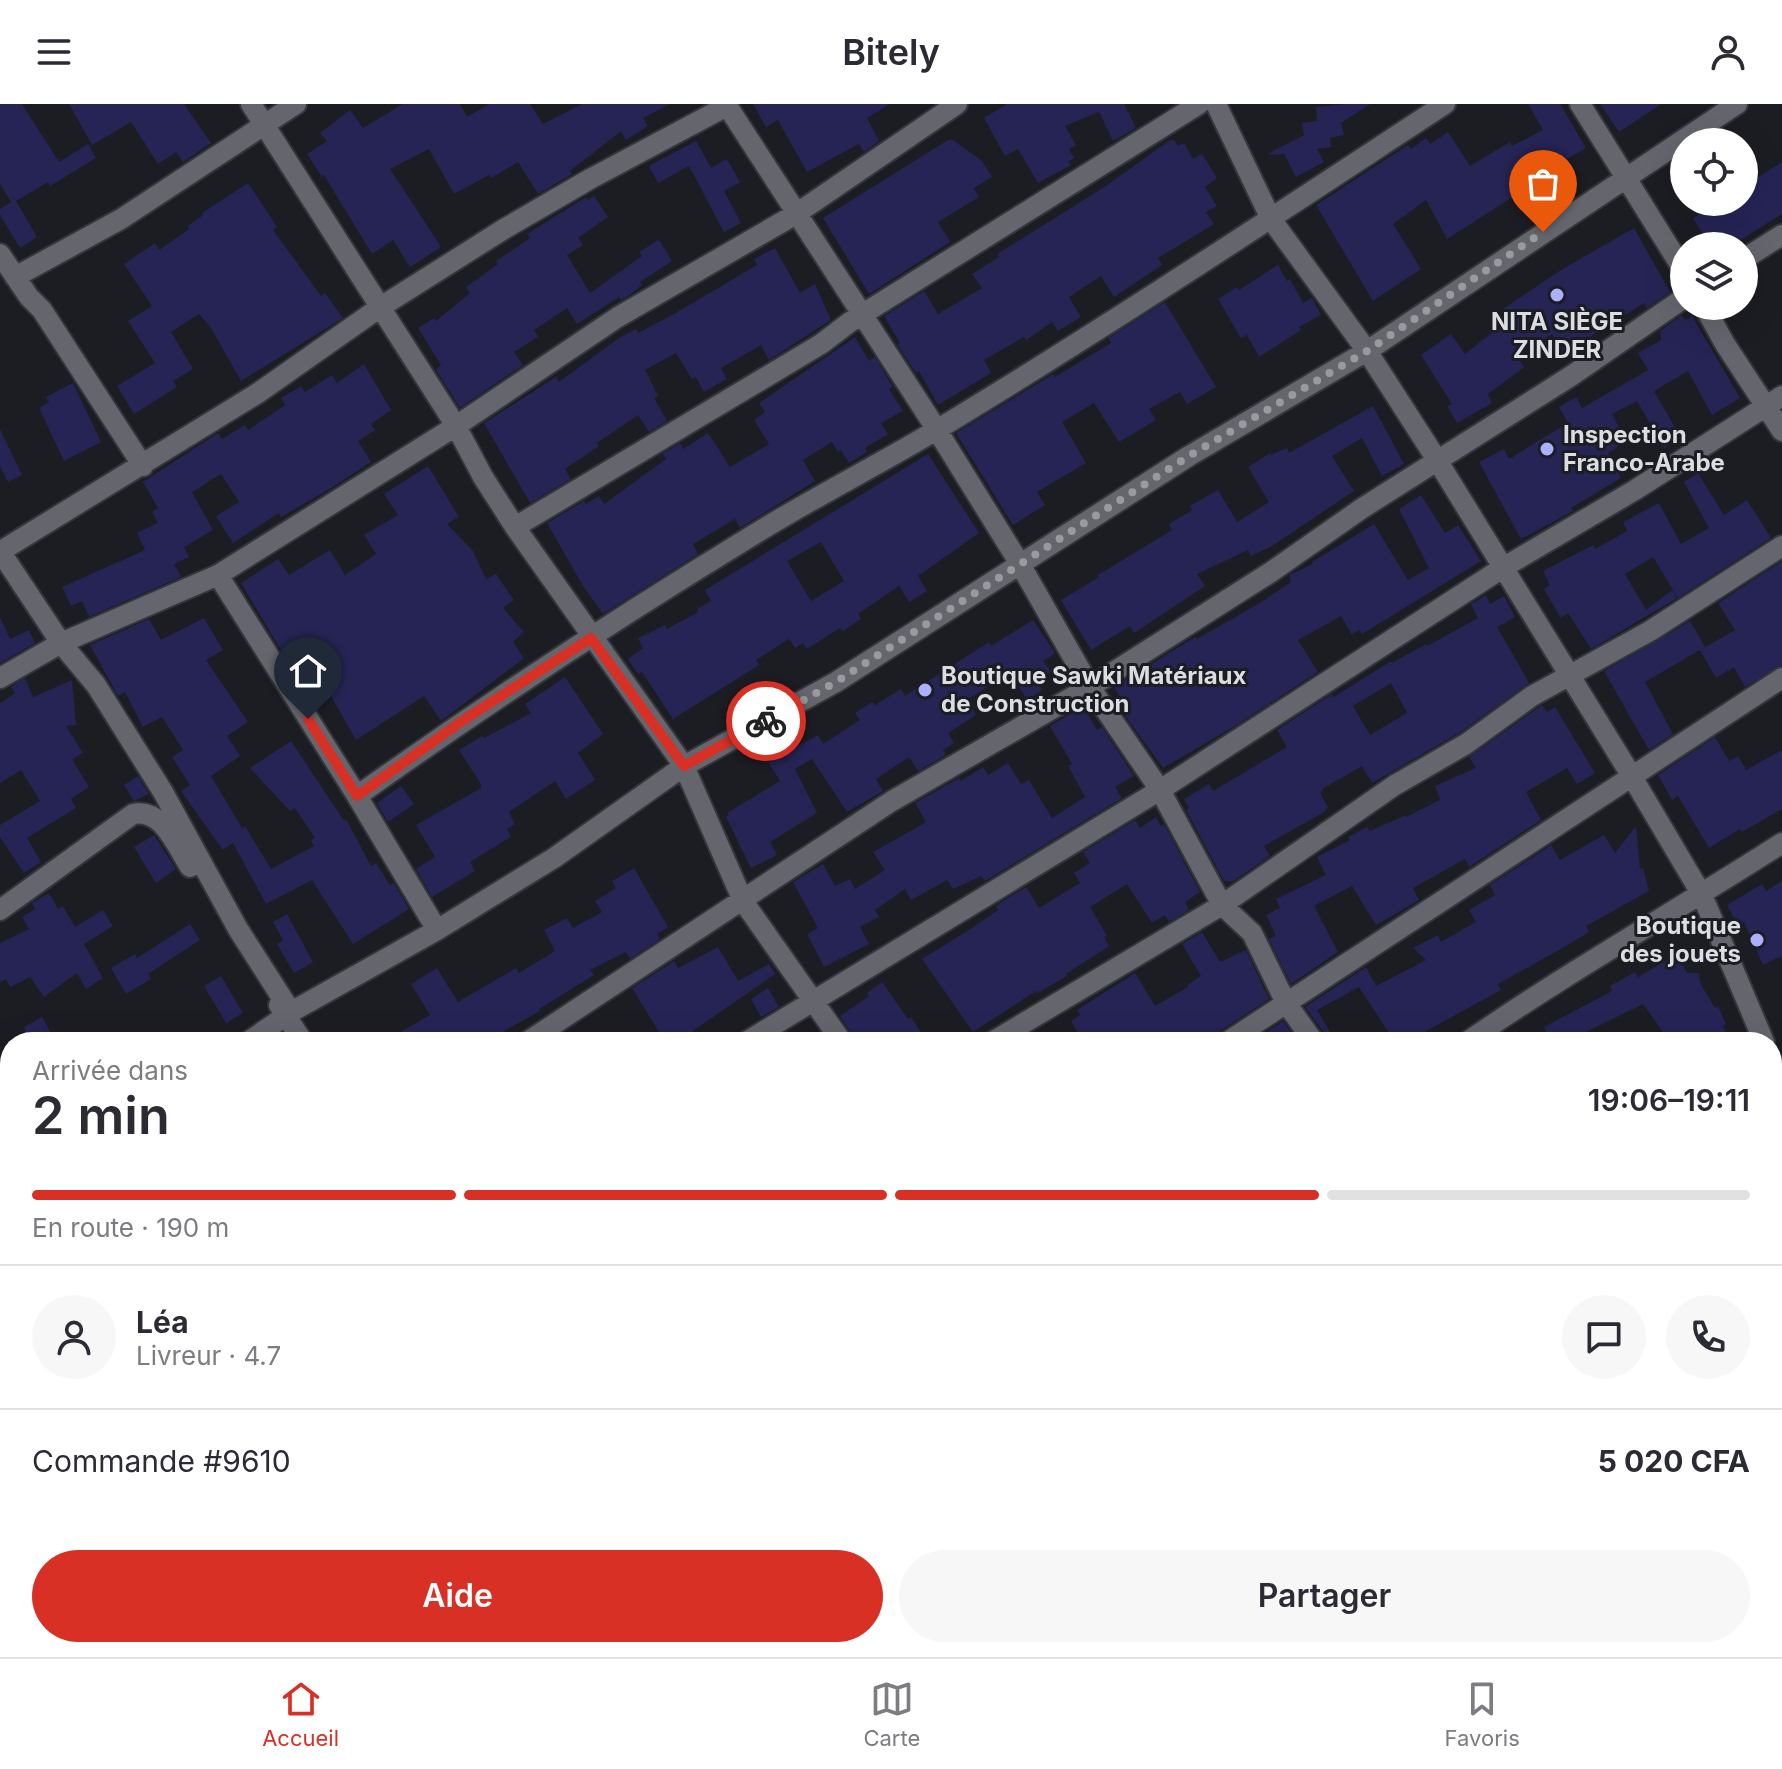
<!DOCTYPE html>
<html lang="fr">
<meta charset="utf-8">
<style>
body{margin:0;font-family:Inter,sans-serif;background:#f7f7f7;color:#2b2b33;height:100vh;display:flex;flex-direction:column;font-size:30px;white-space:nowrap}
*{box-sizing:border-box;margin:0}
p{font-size:26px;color:#7c7c81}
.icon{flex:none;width:44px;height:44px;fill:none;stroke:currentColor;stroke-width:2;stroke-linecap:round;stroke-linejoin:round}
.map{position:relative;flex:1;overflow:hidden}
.side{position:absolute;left:0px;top:928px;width:1782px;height:626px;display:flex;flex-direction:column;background:#fff;border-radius:32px 32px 0 0;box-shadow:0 8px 32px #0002}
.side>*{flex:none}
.tools{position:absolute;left:1670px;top:24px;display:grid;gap:16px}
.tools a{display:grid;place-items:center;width:88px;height:88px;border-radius:50%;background:#fff;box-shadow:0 8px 32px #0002;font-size:40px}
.pin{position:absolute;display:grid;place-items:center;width:68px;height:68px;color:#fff;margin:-82px -34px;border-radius:50% 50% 50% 0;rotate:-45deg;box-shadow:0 0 8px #0007}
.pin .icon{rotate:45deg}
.courier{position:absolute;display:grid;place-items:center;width:80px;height:80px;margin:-40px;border:6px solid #d93025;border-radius:50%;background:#fff;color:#222;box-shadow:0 2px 10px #0007}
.summary em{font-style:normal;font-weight:600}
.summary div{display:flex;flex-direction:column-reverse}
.summary{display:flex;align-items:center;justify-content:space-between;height:136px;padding:0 32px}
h1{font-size:52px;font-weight:600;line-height:60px}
.bar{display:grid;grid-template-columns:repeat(4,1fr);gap:12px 8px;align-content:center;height:96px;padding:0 32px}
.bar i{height:10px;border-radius:6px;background:#e1e1e2}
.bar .selected{background:#d93025}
.bar p{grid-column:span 4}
.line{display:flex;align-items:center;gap:20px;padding:0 32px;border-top:2px solid #e1e1e2}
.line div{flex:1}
.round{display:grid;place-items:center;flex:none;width:84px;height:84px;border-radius:42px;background:#f7f7f7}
.action{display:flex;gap:16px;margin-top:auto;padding:16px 32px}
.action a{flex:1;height:92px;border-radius:48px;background:#d93025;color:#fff;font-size:32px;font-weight:600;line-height:92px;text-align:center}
.action a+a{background:#f7f7f7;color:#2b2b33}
header{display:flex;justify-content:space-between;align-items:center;height:104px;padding:0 32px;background:#fff;font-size:36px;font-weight:600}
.dock{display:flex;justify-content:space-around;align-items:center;height:112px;border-top:2px solid #e1e1e2;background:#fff;font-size:22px;color:#7c7c81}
.dock a{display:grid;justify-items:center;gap:4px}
.dock .selected{color:#d93025}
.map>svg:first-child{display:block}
.building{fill:#252455;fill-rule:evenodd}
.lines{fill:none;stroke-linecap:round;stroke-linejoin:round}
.minor-casing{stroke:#35363b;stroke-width:24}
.minor{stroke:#65666d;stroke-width:20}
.done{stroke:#99999e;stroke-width:8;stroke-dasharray:0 14.4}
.route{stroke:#d93025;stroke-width:10}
.poi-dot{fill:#aab0fb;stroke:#1c1c23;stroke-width:3}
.labels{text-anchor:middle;stroke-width:6;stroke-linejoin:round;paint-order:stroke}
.poi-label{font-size:24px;font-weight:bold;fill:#dcdde1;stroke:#1c1c23;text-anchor:start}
</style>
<header><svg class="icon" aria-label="menu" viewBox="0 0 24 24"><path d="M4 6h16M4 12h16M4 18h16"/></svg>Bitely<svg class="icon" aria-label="person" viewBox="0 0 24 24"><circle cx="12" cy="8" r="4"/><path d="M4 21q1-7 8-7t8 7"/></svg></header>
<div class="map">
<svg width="1782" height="1553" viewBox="0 0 1782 1553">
<rect width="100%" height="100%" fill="#1c1c23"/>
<path class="building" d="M0 0H22L59 58 88 40 96 54 50 82 48 78 16 97 37 133 20 144 0 111V105L11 98 0 80Z
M69 0H184L211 39 183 58 176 48 158 60 131 18 92 41Z
M403 0H460L467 13 489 0H530L543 20 582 0H670L643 14 648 22 626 36 621 27 570 67 572 70 538 90 518 58 491 74 489 71 454 90 429 45 390 65 441 143 410 163 393 136 372 150 324 71 322 73 307 50 327 37 320 29 350 6 363 24Z
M753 0H890L867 14 879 37 864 48 859 40 807 68 778 16 766 23Z
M1007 0H1124L1136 24 1113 37 1099 8 1065 22 1076 41 1069 45 1074 54 1068 58 1071 61 1038 79 1018 45 1005 52 984 14Z
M1346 0H1370L1341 19 1344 31 1330 34 1331 43 1317 45 1324 58 1296 73 1284 50 1270 51 1269 49 1304 31 1302 19 1317 17 1316 3Z
M1528 0H1560L1586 44 1548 66 1550 69 1447 135 1426 96 1393 120 1421 165 1373 197 1316 101 1408 41 1411 45 1426 34 1430 40 1448 28 1470 62 1510 38 1512 42 1543 26Z
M1600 0H1661L1619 28Z
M948 36H953L982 57 992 73 974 84 979 93 938 118 950 138 869 190 823 114Z
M1170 36H1174L1178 42 1184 39 1193 55 1202 50 1217 74 1205 83 1217 102 1206 108 1214 120 1158 154 1162 161 1114 193 1101 172 1069 193 1081 213 1058 227 1052 218 1026 236 1024 233 984 256 991 269 938 301 919 267 916 269 897 240 900 239 884 212 924 187 938 210 982 184 972 170 999 153 997 150 1103 84Z
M696 37 711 64 727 55 740 78 724 87 741 119 724 128 689 62 658 79 649 62Z
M1782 58V110L1731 142H1710L1693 114 1718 98H1744V82Z
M248 79 277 123 273 126 321 192 325 189 343 214 241 277 211 224 199 210 171 228 193 265 173 277 177 283 134 310 117 282 155 259 128 217 152 202 124 160 155 139 159 146 189 125 188 122 203 111 202 109Z
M594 92 608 113 578 134 583 141 567 151 590 189 642 152 639 148 659 136 672 157 640 178 642 181 627 193 621 196 619 193 577 220 567 204 534 226 538 233 514 248 523 261 460 304 436 266 441 261 418 224 434 214 436 217 470 189 466 183 498 160 496 157 530 134 527 130 586 93 588 96Z
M1634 124 1670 188 1647 204 1644 199 1564 249 1552 230 1516 251 1524 263 1488 290 1492 299 1457 319 1447 302 1452 300 1421 251 1451 230 1465 250 1506 218 1500 207 1561 166Z
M775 144 800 189 815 180 831 216 769 256 761 241 721 264 727 275 704 288 696 273 692 275 676 249 645 266 658 292 654 294 667 317 649 328 638 311 597 339 599 342 565 365 571 375 530 399 484 319 556 273 559 278 619 234 636 225 638 229 674 210 757 161 754 155Z
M1278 161 1287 177 1290 175 1303 199 1312 194 1321 211 1299 223 1301 226 1259 253 1247 231 1241 234 1218 195 1237 183 1239 186Z
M1165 198 1216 283 1187 300 1180 288 1149 305 1156 316 1119 338 1094 299 1062 318 1086 359 1037 388 1045 401 1013 421 956 329 1053 270 1055 273 1111 239 1108 234Z
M1682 211 1685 216 1692 212 1740 294 1712 311 1688 267 1654 287 1681 334 1664 344 1637 297 1612 310 1626 337 1608 349 1621 374 1571 404 1573 407 1521 435 1479 358 1504 345 1509 355 1568 319 1559 303 1576 293 1582 304 1648 266 1638 249 1661 236 1660 227Z
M855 233 869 257 875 253 893 283 889 285 903 307 881 319 888 330 865 344 867 348 849 359 841 346 838 348 832 338 803 356 815 377 740 424 735 415 693 440 698 450 603 510 583 482 547 419 584 397 586 400 599 392 604 400 666 355 662 350 680 339 683 345 708 329 730 363 769 340 754 316 765 308 759 299Z
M364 260 391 306 371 320 375 326 358 337 371 358 328 386 281 413 279 409 233 439 216 412 239 398 221 370 192 388 213 426 184 443 189 453 174 460 181 473 89 513 82 497 71 502 62 483 145 446 137 429 158 419 152 408 158 404 143 378 218 329 222 335 245 321 248 326 285 301 281 294 301 282 305 288 332 271 337 279Z
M73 279 101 338 64 357 39 304 49 298 46 293Z
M1373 302 1404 360 1382 372 1362 334 1332 352 1354 387 1272 442 1251 452 1248 446 1197 470 1205 482 1134 529 1130 522 1091 546 1061 496 1099 473 1098 471 1172 426 1169 420 1192 406 1190 402 1218 386 1237 418 1269 398 1248 363 1270 349 1271 351 1287 344 1289 349Z
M0 325 22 371 8 378 0 362Z
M928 350 979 429 918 472 927 487 909 498 899 482 858 510 861 515 843 527 840 524 807 545 803 539 795 544 789 535 756 556 759 561 673 615 642 568 638 570 628 555 643 544 638 534 665 521 667 525 698 508 697 505 711 497 705 486ZM821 438 844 477 811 497 787 457Z
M428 362 459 413 447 420 473 447 486 475 496 470 514 496 503 504 524 528 513 538 524 554 441 617 424 592 356 636 311 557 294 568 241 479 278 455 289 471 330 446 345 471 376 450 364 431 398 411 384 390Z
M1698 369 1724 411 1747 396 1771 434 1678 494 1653 453 1625 470 1646 506 1672 486 1677 494 1591 545 1568 509 1561 514 1544 485 1550 481 1543 467 1593 441 1595 445 1627 427 1623 418 1659 399 1681 440 1709 424 1684 378Z
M1421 391 1445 429 1458 421 1481 457 1362 530 1359 526 1352 531 1341 512 1298 536 1318 568 1235 622 1163 664 1124 610 1128 607 1114 583 1195 533 1197 535 1260 499 1291 478 1289 471 1313 460 1312 458 1374 420 1408 476 1429 464 1399 405Z
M1782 457V561L1745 583 1734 563 1716 574 1700 546 1735 526 1718 499Z
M1486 491 1490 500 1504 492 1515 513 1497 523 1529 579 1459 629 1372 679 1362 662 1322 685 1323 687 1320 689 1328 703 1324 708 1264 742 1270 752 1232 778 1224 777 1186 706 1189 704 1184 695 1209 680 1213 687 1287 643 1277 626 1332 590 1334 593 1391 557 1392 559 1426 540 1427 542 1478 514 1471 500ZM1391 579 1407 609 1370 631 1353 602Z
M0 513 10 535 29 526 35 539 0 559Z
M204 514 223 546 206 556 248 618 227 632 240 652 211 672 242 724 245 722 271 765 314 742 311 736 315 734 295 704 290 707 250 664 291 637 344 717 346 715 371 762 376 759 390 781 394 779 409 805 353 840 312 776 266 800 233 739 223 746 181 687 190 681 172 653 183 646 162 613 143 623 125 588 118 592 90 541 149 515 161 536Z
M1033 516 1055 549 1043 557 1051 568 1037 577 1042 586 1027 596 1012 571 997 581 995 578 967 596 976 611 948 629 954 639 943 646 946 651 918 667 909 653 876 675 883 687 847 708 812 655 795 665 817 709 770 738 777 751 751 764 726 713 729 711 727 709 780 677 768 658 818 631 823 640 860 616 855 609 872 598 875 601 901 585 905 592 989 538 991 542Z
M1690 517 1705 543 1645 578 1673 630 1649 646 1604 567Z
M565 573 603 630 578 649 595 676 566 695 555 677 509 708 515 720 507 725 511 733 470 758 475 767 432 793 416 765 435 753 416 721 481 684V680L459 646 482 632 484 634 531 609 525 600Z
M25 574 33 593 72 576 76 621 66 622 83 649 72 655 89 683 71 695 76 704 27 734 41 758 24 769 0 733V721L40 697 21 666 0 679V599L15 589 11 583Z
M1542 601 1547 608 1555 603 1595 669 1577 680 1567 664 1526 688 1541 716 1469 763 1465 755 1413 784 1419 796 1376 821 1352 782 1314 802 1338 848 1291 880 1269 835 1276 832 1266 811 1280 804 1276 795 1326 771 1317 753 1350 736 1348 733 1367 723 1370 727 1406 711V713L1440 696 1435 682 1476 664 1469 653Z
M1083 602 1097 626 1102 623 1134 672 1115 683 1122 694 985 777 981 772 953 785 947 776 911 796 905 785 875 806 879 813 860 823 869 840 824 863 807 830 818 824 793 778 823 760 835 782 850 775 855 785 885 766 873 748 926 718 915 699 959 674 961 677 983 663 988 671 1008 659 1021 680 1029 676 1052 714 1085 693 1068 662 1072 660 1050 622Z
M1715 633 1729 657 1738 652 1746 666 1782 646V705L1742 728 1740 725 1709 744 1678 692 1672 696 1658 671Z
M138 672 149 690 134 697 124 681Z
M401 682 414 700 388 718 377 699Z
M1156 713 1161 722 1164 720 1200 788 1185 798 1189 806 1169 818 1165 811 1152 819 1127 780 1090 803 1107 832 1104 833 1109 842 1066 870 1067 872 1037 889 1036 887 973 928 922 855 969 826 998 806 995 802 1026 783 1039 804 1080 779 1074 769 1090 759 1083 748 1135 716 1140 724Z
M1636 722 1640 765 1643 764 1649 787 1586 822 1589 828 1566 842 1498 880 1501 886 1441 919 1406 938H1395L1359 883 1317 906 1336 938H1327L1325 930 1305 903 1366 863 1376 882 1426 856 1413 844 1438 831 1441 838 1476 818 1469 806 1495 791 1490 781 1551 741 1560 756 1604 731 1615 749Z
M154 731 176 765 156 779 134 743Z
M634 764 668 823 657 830 660 835 630 855 626 848 590 866 594 871 539 905 540 907 485 938H383L430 911 411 880 437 864 458 898 516 864 519 869 555 847 544 826 567 814 573 824 602 808 595 797 616 784 612 777Z
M1782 777V852L1763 861 1744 818 1738 821 1727 801 1762 780 1766 787Z
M49 789 58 805 63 802 75 823 103 806 113 822 84 840 103 874 86 885 77 869 44 893 30 873 10 883 6 875 0 878V839L29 825 22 813 35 805 32 799Z
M287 810 313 858 294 869 277 840 283 836 273 818Z
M190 820 200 836 148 870 151 875 126 890 111 864 135 850 137 854Z
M1202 828 1220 858 1246 846 1269 895 1220 927 1214 938H1083L1071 917 1080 911 1077 906 1135 869 1155 902 1188 883 1187 881 1201 872 1182 840Z
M718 843 738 877 769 860 775 870 677 938H665L632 884 674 857 678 864Z
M1677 850 1687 869H1699L1700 879 1715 904 1718 902 1726 920 1723 922 1731 938H1670L1643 900 1576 933 1579 938H1551L1544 923 1612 887 1610 882 1635 868 1638 873Z
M221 872 243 909 226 919 204 882Z
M882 878 908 915 911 913 927 938H857L840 912 869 892 867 889Z
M768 884 779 903 761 913 751 895Z
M42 913 56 938H31L24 923Z
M1283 917 1298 938H1251Z"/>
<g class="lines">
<g class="minor-casing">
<path id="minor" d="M251 0 456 322 483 373 515 423 684 662 743 797 842 938
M726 0 937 326 1020 460 1090 583 1160 686 1222 801 1252 829 1286 899 1314 938
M1216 0 1271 115 1367 247 1437 356 1631 671 1702 791 1764 938
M1580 0 1684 167
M0 150 29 193 42 206 143 362
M1744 155 1782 131
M15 173 121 115 296 0
M1704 202 1725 240 1782 327
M515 423 821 240 850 218 1199 0
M0 447 61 539 96 581 163 688 238 825 291 908
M1 447 258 289 379 204 504 125 590 75 727 2
M218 471 357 692 437 826
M0 574 61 539 218 471 456 322 618 213 796 110 957 0
M357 692C489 598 625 509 763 425 820 390 880 360 938 325 1110 221 1277 110 1445 0
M0 806 133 710C163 704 176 742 190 763
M279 901 303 938
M248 938 291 908 437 826 554 754 684 662 836 578 1189 352 1367 247 1737 0
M527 938 892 697 1090 583 1271 468 1361 405 1571 272 1684 194
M746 938 1160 686 1504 463 1635 386 1782 292
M992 938 1222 801 1395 681 1466 640 1532 592 1650 527 1782 442
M1227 938 1782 574
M1467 938C1569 867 1678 806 1782 739
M1772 958 1782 982
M0 1100 10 1095
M0 1250 10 1272
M1772 1385 1782 1382
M132 1544 136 1553
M287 1544 291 1553
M563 1544 568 1553
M1026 1544 1028 1553
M1617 1544 1621 1553
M11 1553 24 1544
M221 1553 235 1544
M486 1553 502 1544
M698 1553 712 1544
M1124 1553 1172 1544"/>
</g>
<use href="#minor" class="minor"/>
</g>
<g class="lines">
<path class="done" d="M766 617 836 578 1189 352 1367 247 1543 128"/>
<path class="route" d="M308 615 357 692 462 617 591 534 684 662 766 617"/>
</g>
<g class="poi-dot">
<circle cx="1557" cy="191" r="8"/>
<circle cx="1547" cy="345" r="8"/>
<circle cx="925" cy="586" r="8"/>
<circle cx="1757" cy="836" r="8"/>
</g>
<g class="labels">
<g class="poi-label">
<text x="1557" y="226" text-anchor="middle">NITA SIÈGE<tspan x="1557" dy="28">ZINDER</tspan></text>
<text x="1563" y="339">Inspection<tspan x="1563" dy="28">Franco-Arabe</tspan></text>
<text x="941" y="580">Boutique Sawki Matériaux<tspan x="941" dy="28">de Construction</tspan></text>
<text x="1741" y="830" text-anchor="end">Boutique<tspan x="1741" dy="28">des jouets</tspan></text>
</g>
</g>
</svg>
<div class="tools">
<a><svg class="icon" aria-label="locate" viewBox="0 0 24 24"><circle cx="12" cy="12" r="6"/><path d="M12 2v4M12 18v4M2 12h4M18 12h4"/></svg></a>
<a><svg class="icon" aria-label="layers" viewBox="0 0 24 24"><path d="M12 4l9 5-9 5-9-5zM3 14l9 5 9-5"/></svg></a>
</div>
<div class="pin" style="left:1543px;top:128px;background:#ea580c"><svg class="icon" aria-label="bag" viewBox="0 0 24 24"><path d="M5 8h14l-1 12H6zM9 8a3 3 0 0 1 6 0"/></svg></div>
<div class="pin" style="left:308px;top:615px;background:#1f2937"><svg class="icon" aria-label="home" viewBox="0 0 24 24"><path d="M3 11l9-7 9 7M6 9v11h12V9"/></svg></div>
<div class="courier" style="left:766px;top:617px"><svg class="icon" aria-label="bike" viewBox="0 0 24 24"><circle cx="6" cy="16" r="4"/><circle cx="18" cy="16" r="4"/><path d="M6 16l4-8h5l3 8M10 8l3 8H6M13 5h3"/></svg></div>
<section class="side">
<div class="summary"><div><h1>2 min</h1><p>Arrivée dans</p></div><em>19:06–19:11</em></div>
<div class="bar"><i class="selected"></i><i class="selected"></i><i class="selected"></i><i></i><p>En route · 190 m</p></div>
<div class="line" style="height:144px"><a class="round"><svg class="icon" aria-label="person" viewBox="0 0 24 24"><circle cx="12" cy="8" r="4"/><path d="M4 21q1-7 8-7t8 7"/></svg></a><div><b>Léa</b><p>Livreur · 4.7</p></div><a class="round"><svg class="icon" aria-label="chat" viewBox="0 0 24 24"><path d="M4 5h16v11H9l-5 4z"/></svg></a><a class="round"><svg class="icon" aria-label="phone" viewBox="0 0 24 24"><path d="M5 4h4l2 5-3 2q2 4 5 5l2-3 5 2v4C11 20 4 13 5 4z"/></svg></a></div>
<div class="line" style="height:104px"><div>Commande #9610</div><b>5 020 CFA</b></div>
<div class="action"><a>Aide</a><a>Partager</a></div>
</section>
</div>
<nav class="dock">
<a class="selected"><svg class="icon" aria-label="home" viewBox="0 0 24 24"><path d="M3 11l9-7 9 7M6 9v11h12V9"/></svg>Accueil</a>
<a><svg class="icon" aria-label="map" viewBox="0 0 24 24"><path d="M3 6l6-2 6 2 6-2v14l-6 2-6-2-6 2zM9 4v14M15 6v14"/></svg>Carte</a>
<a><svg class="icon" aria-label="saved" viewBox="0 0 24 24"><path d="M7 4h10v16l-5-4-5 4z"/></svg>Favoris</a>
</nav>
